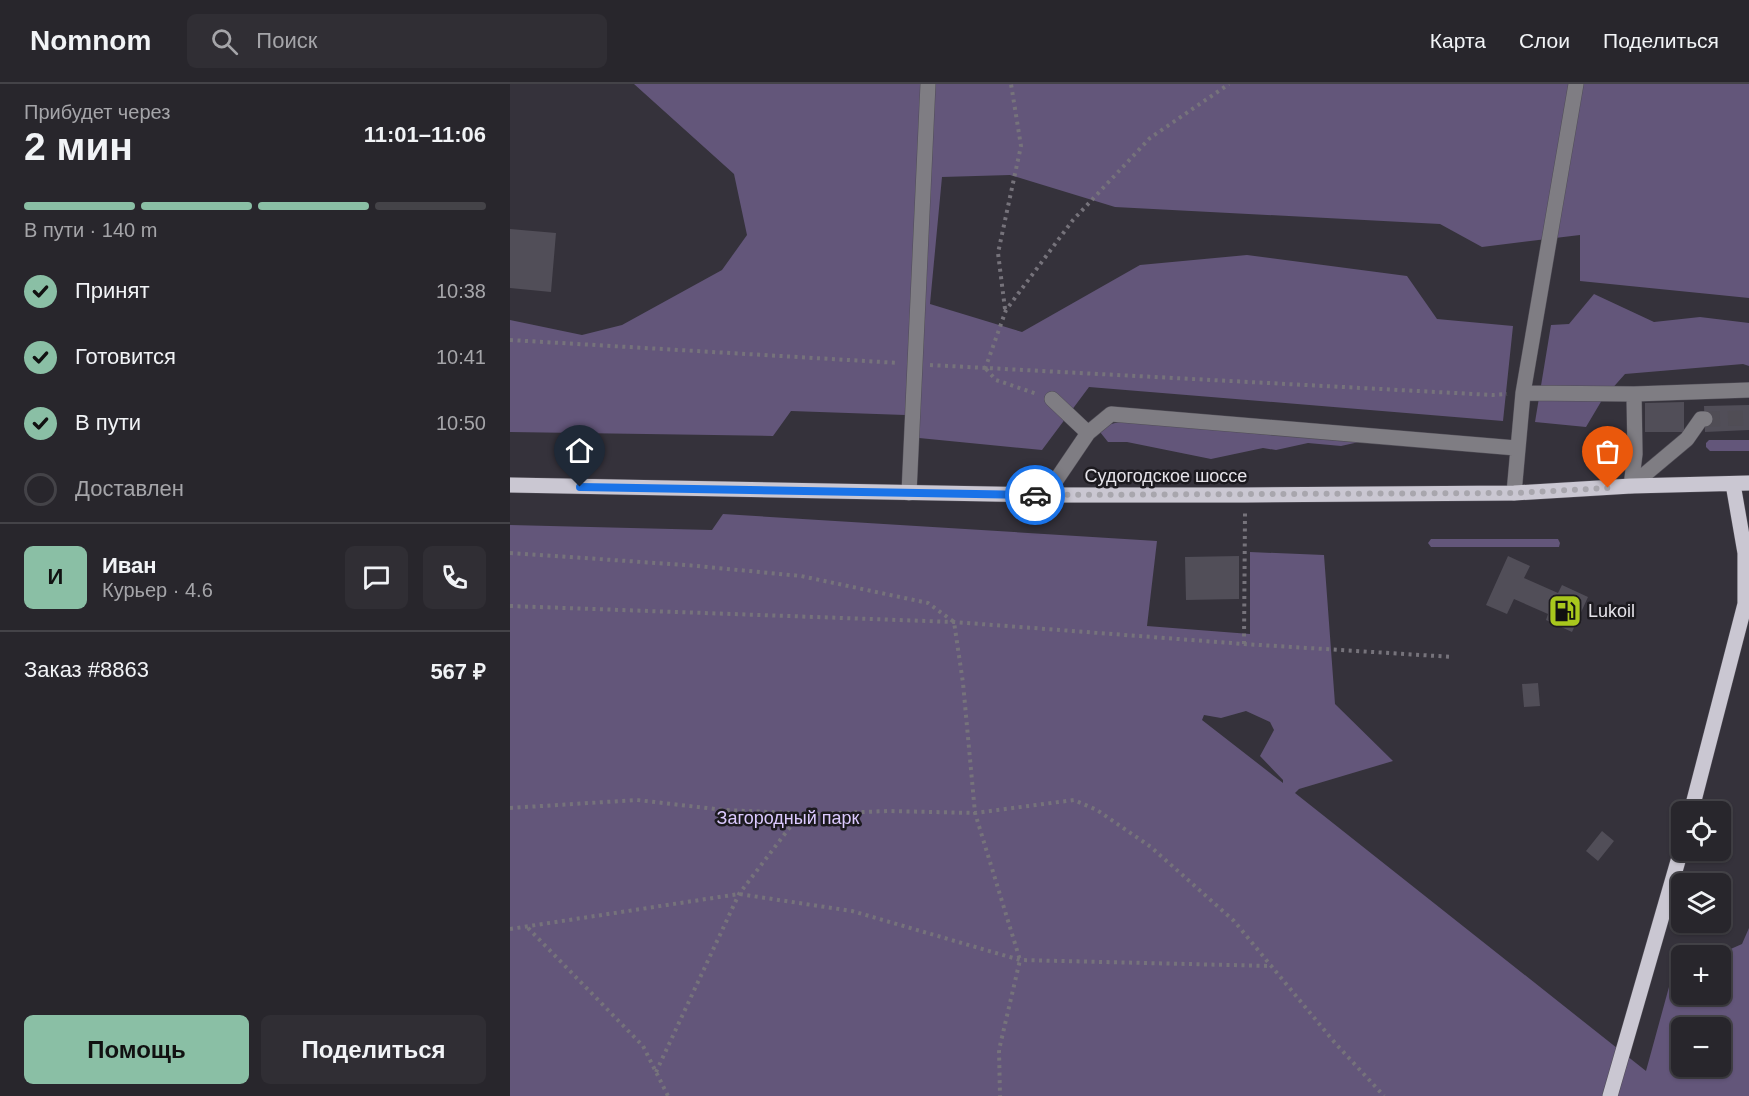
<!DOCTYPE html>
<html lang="ru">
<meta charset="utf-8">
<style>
body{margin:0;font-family:Helvetica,sans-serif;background:#302e34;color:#f1f3f6;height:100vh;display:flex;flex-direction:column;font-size:22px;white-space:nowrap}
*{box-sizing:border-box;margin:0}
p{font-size:20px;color:#a5a5a9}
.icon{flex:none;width:33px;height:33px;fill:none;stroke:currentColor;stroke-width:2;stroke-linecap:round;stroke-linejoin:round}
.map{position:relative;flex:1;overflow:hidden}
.panel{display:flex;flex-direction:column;background:#28262c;width:510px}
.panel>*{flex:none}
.tools{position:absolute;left:1161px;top:717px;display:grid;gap:12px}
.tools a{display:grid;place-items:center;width:60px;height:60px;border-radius:9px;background:#28262c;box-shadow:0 2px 4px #0004,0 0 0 2px #444348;font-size:30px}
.pin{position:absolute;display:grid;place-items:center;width:51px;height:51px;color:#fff;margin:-62px -26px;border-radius:50% 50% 50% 0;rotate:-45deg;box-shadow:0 0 6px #0007}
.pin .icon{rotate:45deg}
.courier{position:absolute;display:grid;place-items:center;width:60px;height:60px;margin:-30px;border:4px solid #1a73e8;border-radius:50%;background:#fff;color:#222;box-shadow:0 2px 8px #0007}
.headline em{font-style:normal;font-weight:700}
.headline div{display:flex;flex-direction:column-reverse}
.headline{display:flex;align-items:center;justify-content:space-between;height:102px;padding:0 24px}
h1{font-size:39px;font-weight:700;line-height:45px}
.bar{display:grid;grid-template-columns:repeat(4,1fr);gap:9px 6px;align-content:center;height:72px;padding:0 24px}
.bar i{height:8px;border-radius:4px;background:#444348}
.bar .current{background:#8abfa5}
.bar p{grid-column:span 4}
.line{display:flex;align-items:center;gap:15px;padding:0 24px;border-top:2px solid #444348}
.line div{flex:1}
.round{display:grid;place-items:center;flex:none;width:63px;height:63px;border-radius:9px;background:#302e34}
ol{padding:0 24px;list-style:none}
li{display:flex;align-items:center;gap:18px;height:66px}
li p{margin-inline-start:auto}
li .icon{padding:6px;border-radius:50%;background:#8abfa5;color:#111;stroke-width:4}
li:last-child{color:#a5a5a9}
li i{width:33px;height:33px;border:3px solid #444348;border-radius:50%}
.primary-button{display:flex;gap:12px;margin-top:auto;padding:12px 24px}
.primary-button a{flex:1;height:69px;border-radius:9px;background:#8abfa5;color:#111;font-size:24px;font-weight:700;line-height:69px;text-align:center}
.primary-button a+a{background:#302e34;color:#f1f3f6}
header{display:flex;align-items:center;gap:36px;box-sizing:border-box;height:84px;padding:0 30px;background:#28262c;border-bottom:2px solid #444348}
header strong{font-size:28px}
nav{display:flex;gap:33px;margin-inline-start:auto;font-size:21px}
.search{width:420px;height:54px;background:#302e34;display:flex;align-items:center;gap:15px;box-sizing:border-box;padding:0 21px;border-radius:9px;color:#a5a5a9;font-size:22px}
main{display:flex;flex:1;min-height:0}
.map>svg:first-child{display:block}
.green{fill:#63567a;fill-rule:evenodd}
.building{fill:#514e58}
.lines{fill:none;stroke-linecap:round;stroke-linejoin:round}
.minor-tunnel{stroke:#504d55;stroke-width:15;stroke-dasharray:15 8;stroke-linecap:butt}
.minor-casing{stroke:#514e57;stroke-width:16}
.major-casing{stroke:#514e57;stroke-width:16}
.path{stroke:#76737b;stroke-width:4;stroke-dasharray:3 4.5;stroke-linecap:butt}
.minor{stroke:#7f7d83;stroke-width:15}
.major{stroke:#cac7d2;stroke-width:15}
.done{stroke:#a8a6ad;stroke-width:6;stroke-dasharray:0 10.8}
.route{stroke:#1a73e8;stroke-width:8}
.labels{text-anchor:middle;stroke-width:5;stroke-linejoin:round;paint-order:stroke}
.street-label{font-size:18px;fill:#e6e4ea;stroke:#1c1a1f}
.poi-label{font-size:18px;fill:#e6e4ea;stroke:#1c1a1f;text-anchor:start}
.park-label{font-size:18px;fill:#dccaff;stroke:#1c1a1f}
</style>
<header>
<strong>Nomnom</strong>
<div class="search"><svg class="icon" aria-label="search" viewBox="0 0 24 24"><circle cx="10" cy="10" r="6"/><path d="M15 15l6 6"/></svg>Поиск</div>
<nav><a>Карта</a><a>Слои</a><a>Поделиться</a></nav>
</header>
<main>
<section class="panel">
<div class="headline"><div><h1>2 мин</h1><p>Прибудет через</p></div><em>11:01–11:06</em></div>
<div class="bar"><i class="current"></i><i class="current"></i><i class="current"></i><i></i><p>В пути · 140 m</p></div>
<ol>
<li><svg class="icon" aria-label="check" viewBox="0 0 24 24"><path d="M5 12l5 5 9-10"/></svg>Принят<p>10:38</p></li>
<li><svg class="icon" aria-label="check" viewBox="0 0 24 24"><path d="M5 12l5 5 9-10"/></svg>Готовится<p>10:41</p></li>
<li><svg class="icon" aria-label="check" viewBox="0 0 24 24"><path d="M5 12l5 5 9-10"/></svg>В пути<p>10:50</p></li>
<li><i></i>Доставлен</li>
</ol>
<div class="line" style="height:108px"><b class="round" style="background:#8abfa5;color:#111">И</b><div><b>Иван</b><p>Курьер · 4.6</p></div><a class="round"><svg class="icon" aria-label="chat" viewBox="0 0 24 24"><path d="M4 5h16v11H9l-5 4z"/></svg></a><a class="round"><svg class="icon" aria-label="phone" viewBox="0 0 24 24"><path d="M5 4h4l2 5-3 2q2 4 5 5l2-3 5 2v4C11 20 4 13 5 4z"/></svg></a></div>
<div class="line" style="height:78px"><div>Заказ #8863</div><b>567 ₽</b></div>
<div class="primary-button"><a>Помощь</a><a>Поделиться</a></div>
</section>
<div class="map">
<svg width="1239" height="1012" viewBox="0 0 1239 1012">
<rect width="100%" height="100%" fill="#35323b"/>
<path class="green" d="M124 0H1239V214L1070 197V151L972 163 930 140 605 123 500 91 432 93 420 220 512 248 630 181 737 171 897 192 927 235 1003 242 993 337 579 303 532 366 409 354 395 331 281 327 263 352 0 348V236L72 251 112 241 212 186 237 151 224 90Z
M1084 210 1144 238 1190 233 1239 239V282L1233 280 1115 290 1092 316 1076 343 1025 338 1041 241 1059 240Z
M616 336 849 358 831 362 798 359 766 366 753 364 701 375 617 358H598L590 348 594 342Z
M1199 356H1239V367H1200L1196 363V359Z
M213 430 647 457 637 542 740 550V468L814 471 825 620 883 677 789 705 785 709 1136 987 1162 892 1171 888 1172 910H1210V872L1207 871 1232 860 1239 844V1012H0V441L202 446ZM736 627 760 638 764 646 750 672 773 696V699L692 636 694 631 711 634ZM1172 944H1210V982H1172Z
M921 455H1048L1050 459 1049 463H921L918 459Z"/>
<path class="building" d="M0 145 46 149 41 208 0 204Z
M1174 318V348H1135V319Z
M1239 321V346L1195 348 1194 322Z
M729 472V515L676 516 675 473Z
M998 472 1020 482 1014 494 1048 509 1052 501 1078 513 1062 548 1036 536 1038 530 1004 515 997 530 976 521Z
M1028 599 1030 622 1014 623 1012 600Z
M1092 747 1104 757 1088 777 1076 767Z"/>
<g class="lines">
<path class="minor-tunnel" d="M1195 335 1239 334"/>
<g class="minor-casing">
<path id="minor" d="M1013 309 1124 310 1239 306
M542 315 578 349
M1121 402 1177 355 1191 335H1195
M1121 402 1125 370 1124 310
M399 409 418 0
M1004 409 1013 309 1066 0
M536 411 578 349 601 330 1006 364"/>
</g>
<g class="major-casing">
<path id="major" d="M0 401 536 411H735L1004 409 1121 402 1239 399
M1181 728 1235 520V469L1223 400
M1100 1012 1172 763"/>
</g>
<path class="path" d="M495 225 488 169 511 62 501 0
M0 256 389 279
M420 281 983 311 997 310
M475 285 496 226 563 136 640 54 719 0
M476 285 486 296 527 310
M0 469 176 481 291 492 418 519 444 538 453 599 465 729 510 876 489 966 490 1012
M0 522 444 538 734 560 943 573
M734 560 735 429
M0 724 127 716 214 726 305 730 378 727 465 729 564 716 587 726 641 763 724 837 825 959 874 1012
M18 844 133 962 158 1012
M0 845 229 810 342 827 510 876 762 882
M146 988 229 810 290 730"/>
<use href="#minor" class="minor"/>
<use href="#major" class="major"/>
</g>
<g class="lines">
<path class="done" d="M525 411 1004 409 1098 404"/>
<path class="route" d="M70 403 525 411"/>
</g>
<defs>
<g id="fuel-square" transform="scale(1.725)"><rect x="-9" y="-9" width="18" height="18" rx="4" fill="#a8c71d" stroke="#1c1a1f"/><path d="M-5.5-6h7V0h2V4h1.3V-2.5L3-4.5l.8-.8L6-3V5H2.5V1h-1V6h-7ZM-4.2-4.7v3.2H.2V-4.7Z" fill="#111"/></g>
</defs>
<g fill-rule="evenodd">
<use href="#fuel-square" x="1055" y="527"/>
</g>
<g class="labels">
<g class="street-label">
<text x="656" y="398">Судогодское шоссе</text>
</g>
<g class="poi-label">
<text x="1078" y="533">Lukoil</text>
</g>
<g class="park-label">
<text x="278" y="740">Загородный парк</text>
</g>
</g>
</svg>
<div class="tools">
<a><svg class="icon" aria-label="locate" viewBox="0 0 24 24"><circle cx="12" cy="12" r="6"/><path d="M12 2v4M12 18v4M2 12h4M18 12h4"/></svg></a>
<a><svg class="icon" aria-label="layers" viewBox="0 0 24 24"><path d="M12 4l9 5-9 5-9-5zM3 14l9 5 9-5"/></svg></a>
<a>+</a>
<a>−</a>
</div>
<div class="pin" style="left:1098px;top:404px;background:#ea580c"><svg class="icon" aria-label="bag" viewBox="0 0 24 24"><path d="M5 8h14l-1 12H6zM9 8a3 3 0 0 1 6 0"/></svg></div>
<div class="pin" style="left:70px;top:403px;background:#1f2937"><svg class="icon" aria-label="home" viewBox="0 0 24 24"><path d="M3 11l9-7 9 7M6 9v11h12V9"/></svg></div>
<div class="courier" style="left:525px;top:411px"><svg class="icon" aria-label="car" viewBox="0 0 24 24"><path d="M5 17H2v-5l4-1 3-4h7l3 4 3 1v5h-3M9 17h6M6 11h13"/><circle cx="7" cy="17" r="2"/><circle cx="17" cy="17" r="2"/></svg></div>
</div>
</main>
